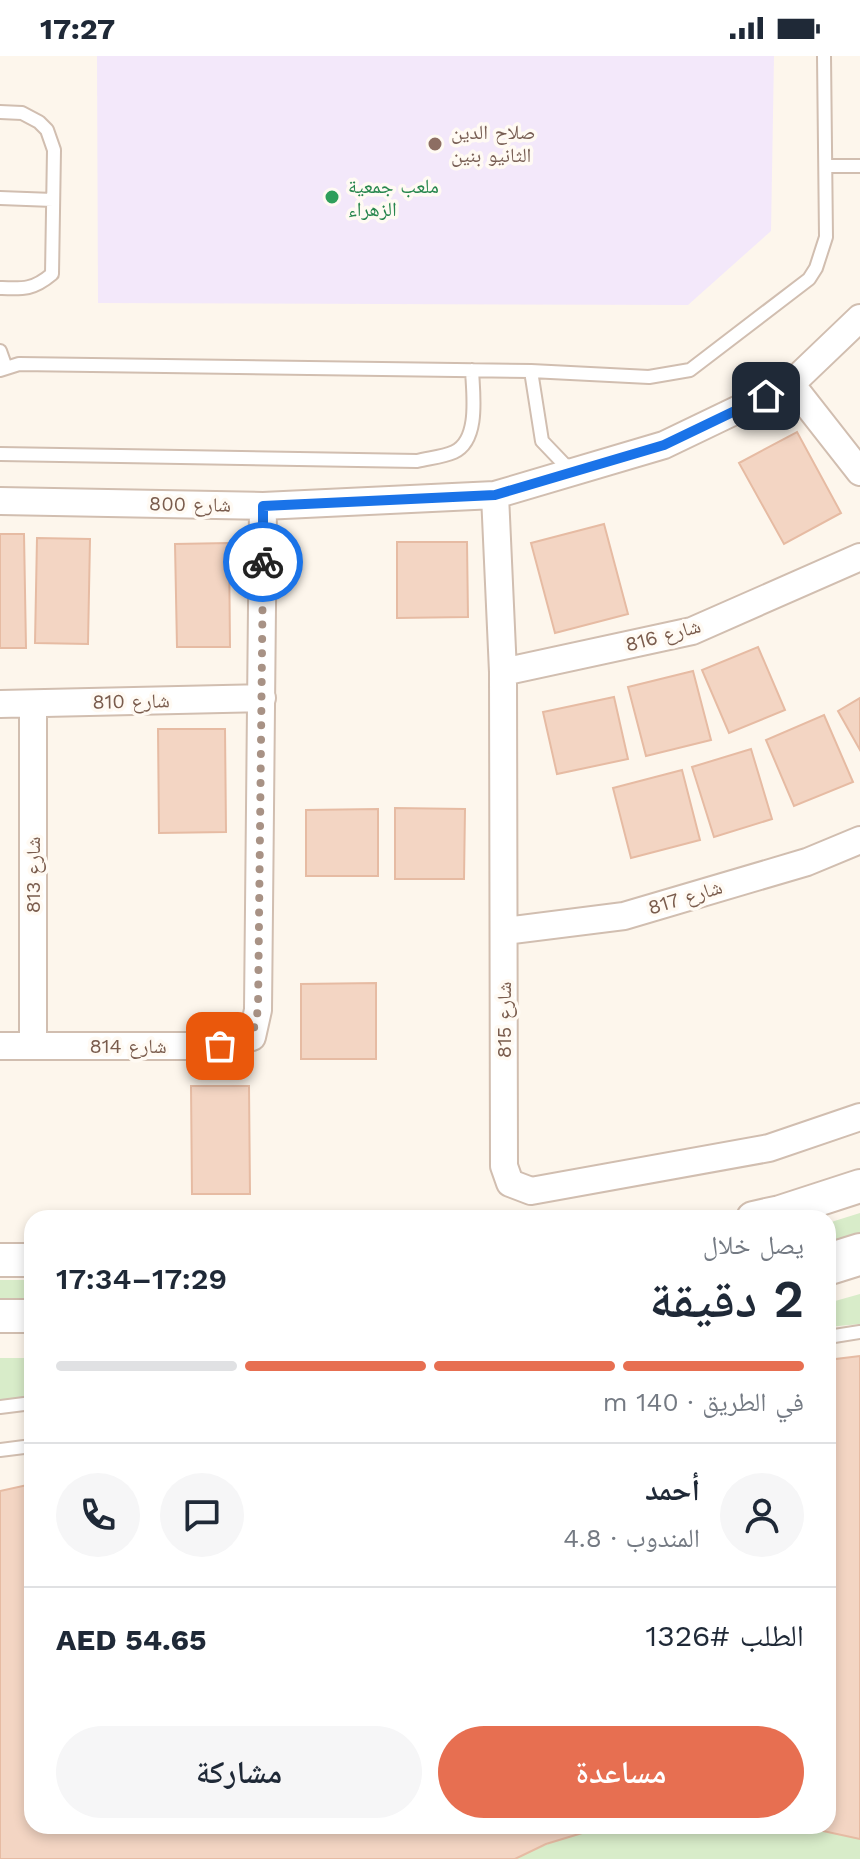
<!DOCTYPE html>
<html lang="ar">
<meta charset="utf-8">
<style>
body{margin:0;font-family:"Work Sans","Noto Naskh Arabic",sans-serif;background:#f6f6f7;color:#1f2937;direction:rtl;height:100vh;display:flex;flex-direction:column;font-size:30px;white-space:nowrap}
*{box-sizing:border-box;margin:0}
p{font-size:26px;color:#747a83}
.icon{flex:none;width:44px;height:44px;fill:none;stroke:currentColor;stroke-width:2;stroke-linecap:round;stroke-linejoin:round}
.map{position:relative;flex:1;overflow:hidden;direction:ltr}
.drawer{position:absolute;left:24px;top:1154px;width:812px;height:624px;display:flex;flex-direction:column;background:#fff;border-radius:24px;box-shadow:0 4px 12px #0003;direction:rtl}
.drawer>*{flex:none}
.pin{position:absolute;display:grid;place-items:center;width:68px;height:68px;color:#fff;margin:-34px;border-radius:16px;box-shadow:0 4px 12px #0006}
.courier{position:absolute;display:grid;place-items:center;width:80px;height:80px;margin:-40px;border:6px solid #1a73e8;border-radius:50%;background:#fff;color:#222;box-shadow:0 2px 10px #0007}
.headline em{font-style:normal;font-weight:600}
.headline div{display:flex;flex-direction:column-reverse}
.headline{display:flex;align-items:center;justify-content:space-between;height:136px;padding:0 32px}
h1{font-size:52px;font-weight:600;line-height:60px}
.bar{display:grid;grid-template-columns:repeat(4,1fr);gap:12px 8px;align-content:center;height:96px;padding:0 32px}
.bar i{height:10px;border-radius:6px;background:#e0e1e3}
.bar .current{background:#e76f51}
.bar p{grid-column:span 4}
.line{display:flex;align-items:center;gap:20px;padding:0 32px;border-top:2px solid #e0e1e3}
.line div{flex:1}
.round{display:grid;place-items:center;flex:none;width:84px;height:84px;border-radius:42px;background:#f6f6f7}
.primary-button{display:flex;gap:16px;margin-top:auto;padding:16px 32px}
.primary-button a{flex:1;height:92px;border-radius:48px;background:#e76f51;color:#fff;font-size:32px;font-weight:600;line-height:92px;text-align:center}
.primary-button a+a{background:#f6f6f7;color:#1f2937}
.status{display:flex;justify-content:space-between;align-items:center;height:56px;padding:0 40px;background:#fff;direction:ltr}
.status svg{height:22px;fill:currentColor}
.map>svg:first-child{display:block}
.education{fill:#f3e8fa}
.green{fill:#d8ecc9}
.building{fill:#f3d5c3;stroke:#e6bba3;stroke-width:2}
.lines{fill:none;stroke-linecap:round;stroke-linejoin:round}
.service-casing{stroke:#d1beb0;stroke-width:16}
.minor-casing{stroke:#d1beb0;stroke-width:30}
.tertiary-casing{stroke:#d1beb0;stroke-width:36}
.service{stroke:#fff;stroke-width:12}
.minor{stroke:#fff;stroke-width:26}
.tertiary{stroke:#fff;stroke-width:32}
.done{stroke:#a89285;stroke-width:8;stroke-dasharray:0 14.4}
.route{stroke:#1a73e8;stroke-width:10}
.education-dot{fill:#8d6e63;stroke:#fffaf3;stroke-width:3}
.leisure-dot{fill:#2e9e5b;stroke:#fffaf3;stroke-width:3}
.labels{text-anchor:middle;stroke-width:7;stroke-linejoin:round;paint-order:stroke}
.education-label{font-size:20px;fill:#785e54;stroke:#fffaf3;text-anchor:start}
.leisure-label{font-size:20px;fill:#27864d;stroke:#fffaf3;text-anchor:start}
.street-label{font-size:20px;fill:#7a5c4d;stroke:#fffaf3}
</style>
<div class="status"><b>17:27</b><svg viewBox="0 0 49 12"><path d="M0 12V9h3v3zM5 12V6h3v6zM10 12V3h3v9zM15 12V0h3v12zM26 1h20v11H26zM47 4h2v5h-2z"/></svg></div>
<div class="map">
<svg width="860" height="1803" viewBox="0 0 860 1803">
<rect width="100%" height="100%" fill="#fdf6ec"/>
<path class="education" d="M97 0H774L771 175 688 249 98 247Z"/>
<path class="green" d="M860 1157V1189L828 1199V1167Z
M0 1224H32V1255H0Z
M860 1238V1268L828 1271V1247Z
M0 1302H32V1343L0 1347Z
M620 1770H771L814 1773 860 1783V1803H515C548 1787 583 1772 620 1770Z"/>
<path class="building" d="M797 376 841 457 784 488 739 407Z
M604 468 628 558 555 577 531 487Z
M0 478H24L26 592H0Z
M37 482 90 483 88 588 35 587Z
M397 486H467L468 561 397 562Z
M229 487 230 591H177L175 488Z
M758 591 785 654 729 677 702 614Z
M693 615 711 684 646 700 628 631Z
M614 641 628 703 557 718 543 656Z
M860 642V694L838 655Z
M824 659 853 726 794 750 766 684Z
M158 673H225L226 776 159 777Z
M751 693 772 763 714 781 692 711Z
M682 714 700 784 631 802 613 732Z
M395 752 465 753 464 823H395Z
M378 753V820H306V754Z
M376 927V1003H301V928Z
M191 1030H249L250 1138H192Z
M860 1300V1783L814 1773 771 1770H828V1304Z
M32 1428V1770H620L602 1771 546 1788 515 1803H0V1435Z"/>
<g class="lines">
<g class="service-casing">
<path id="service" d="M0 56 22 57 39 66 47 74 54 94 52 218C33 234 23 233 0 232
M826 110H860
M0 142 53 144
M0 295 6 312
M0 314 19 308 531 315 649 321 690 314 809 223 816 212 826 181 824 0
M531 315 542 385 564 408 573 412
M0 398 417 405C429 402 443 401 454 396 480 384 473 337 472 314
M828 1223 860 1213
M828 1281 860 1276
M0 1351 32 1347
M0 1394 32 1390"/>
</g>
<g class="minor-casing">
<path id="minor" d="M791 328 860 416
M495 439 503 616 504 1110 510 1127 531 1135 769 1092 860 1061
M0 445 263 450 495 439 664 389 791 328 860 262
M503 616 692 575 860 501
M0 648 262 642
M505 875 624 860 807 806 860 784
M0 990H220L252 981 258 954 263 450
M33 990V648"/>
</g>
<g class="tertiary-casing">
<path id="tertiary" d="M753 1162 780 1156 860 1130
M0 1204H32
M828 1204 860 1194
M0 1260H32"/>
</g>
<use href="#service" class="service"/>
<use href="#minor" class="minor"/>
<use href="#tertiary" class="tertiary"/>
</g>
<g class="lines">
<path class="done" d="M220 990 252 981 258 954 263 506"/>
<path class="route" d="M263 506V450L495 439 664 389 766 340"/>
</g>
<circle class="education-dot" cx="435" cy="88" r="8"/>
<circle class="leisure-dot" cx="332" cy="141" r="8"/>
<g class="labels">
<g class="education-label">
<text x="451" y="83">صلاح الدين<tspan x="451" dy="23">الثانيو بنين</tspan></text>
</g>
<g class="leisure-label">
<text x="348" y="137">ملعب جمعية<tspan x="348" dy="23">الزهراء</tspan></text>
</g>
<g class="street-label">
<text transform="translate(190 448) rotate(1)" y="7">شارع 800</text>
<text transform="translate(663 579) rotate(-15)" y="7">شارع 816</text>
<text transform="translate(131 645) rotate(-1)" y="7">شارع 810</text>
<text transform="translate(33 819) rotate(-90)" y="7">شارع 813</text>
<text transform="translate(685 841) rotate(-17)" y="7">شارع 817</text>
<text transform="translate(504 964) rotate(-90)" y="7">شارع 815</text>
<text x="128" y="997">شارع 814</text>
</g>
</g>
</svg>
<div class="pin" style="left:220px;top:990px;background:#ea580c"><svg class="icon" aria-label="bag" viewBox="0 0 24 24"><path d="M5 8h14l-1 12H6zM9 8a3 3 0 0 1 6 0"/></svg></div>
<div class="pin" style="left:766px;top:340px;background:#1f2937"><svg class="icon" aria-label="home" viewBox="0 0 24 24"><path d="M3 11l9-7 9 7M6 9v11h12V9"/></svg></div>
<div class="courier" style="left:263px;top:506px"><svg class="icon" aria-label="bike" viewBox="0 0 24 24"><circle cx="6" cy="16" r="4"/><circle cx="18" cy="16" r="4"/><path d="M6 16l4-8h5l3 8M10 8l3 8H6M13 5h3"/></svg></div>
<section class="drawer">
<div class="headline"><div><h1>2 دقيقة</h1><p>يصل خلال</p></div><em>17:29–17:34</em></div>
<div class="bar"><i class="current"></i><i class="current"></i><i class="current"></i><i></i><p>في الطريق · 140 m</p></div>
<div class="line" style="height:144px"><a class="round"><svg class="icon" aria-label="person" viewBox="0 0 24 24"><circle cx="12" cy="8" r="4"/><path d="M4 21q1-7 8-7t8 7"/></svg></a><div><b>أحمد</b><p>المندوب · 4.8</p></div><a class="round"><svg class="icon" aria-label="chat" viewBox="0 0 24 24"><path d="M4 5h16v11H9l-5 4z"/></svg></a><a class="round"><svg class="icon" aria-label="phone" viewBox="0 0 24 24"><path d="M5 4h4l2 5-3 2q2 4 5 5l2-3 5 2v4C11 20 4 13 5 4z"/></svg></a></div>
<div class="line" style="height:104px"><div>الطلب #1326</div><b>AED 54.65</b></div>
<div class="primary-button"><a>مساعدة</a><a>مشاركة</a></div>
</section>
</div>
